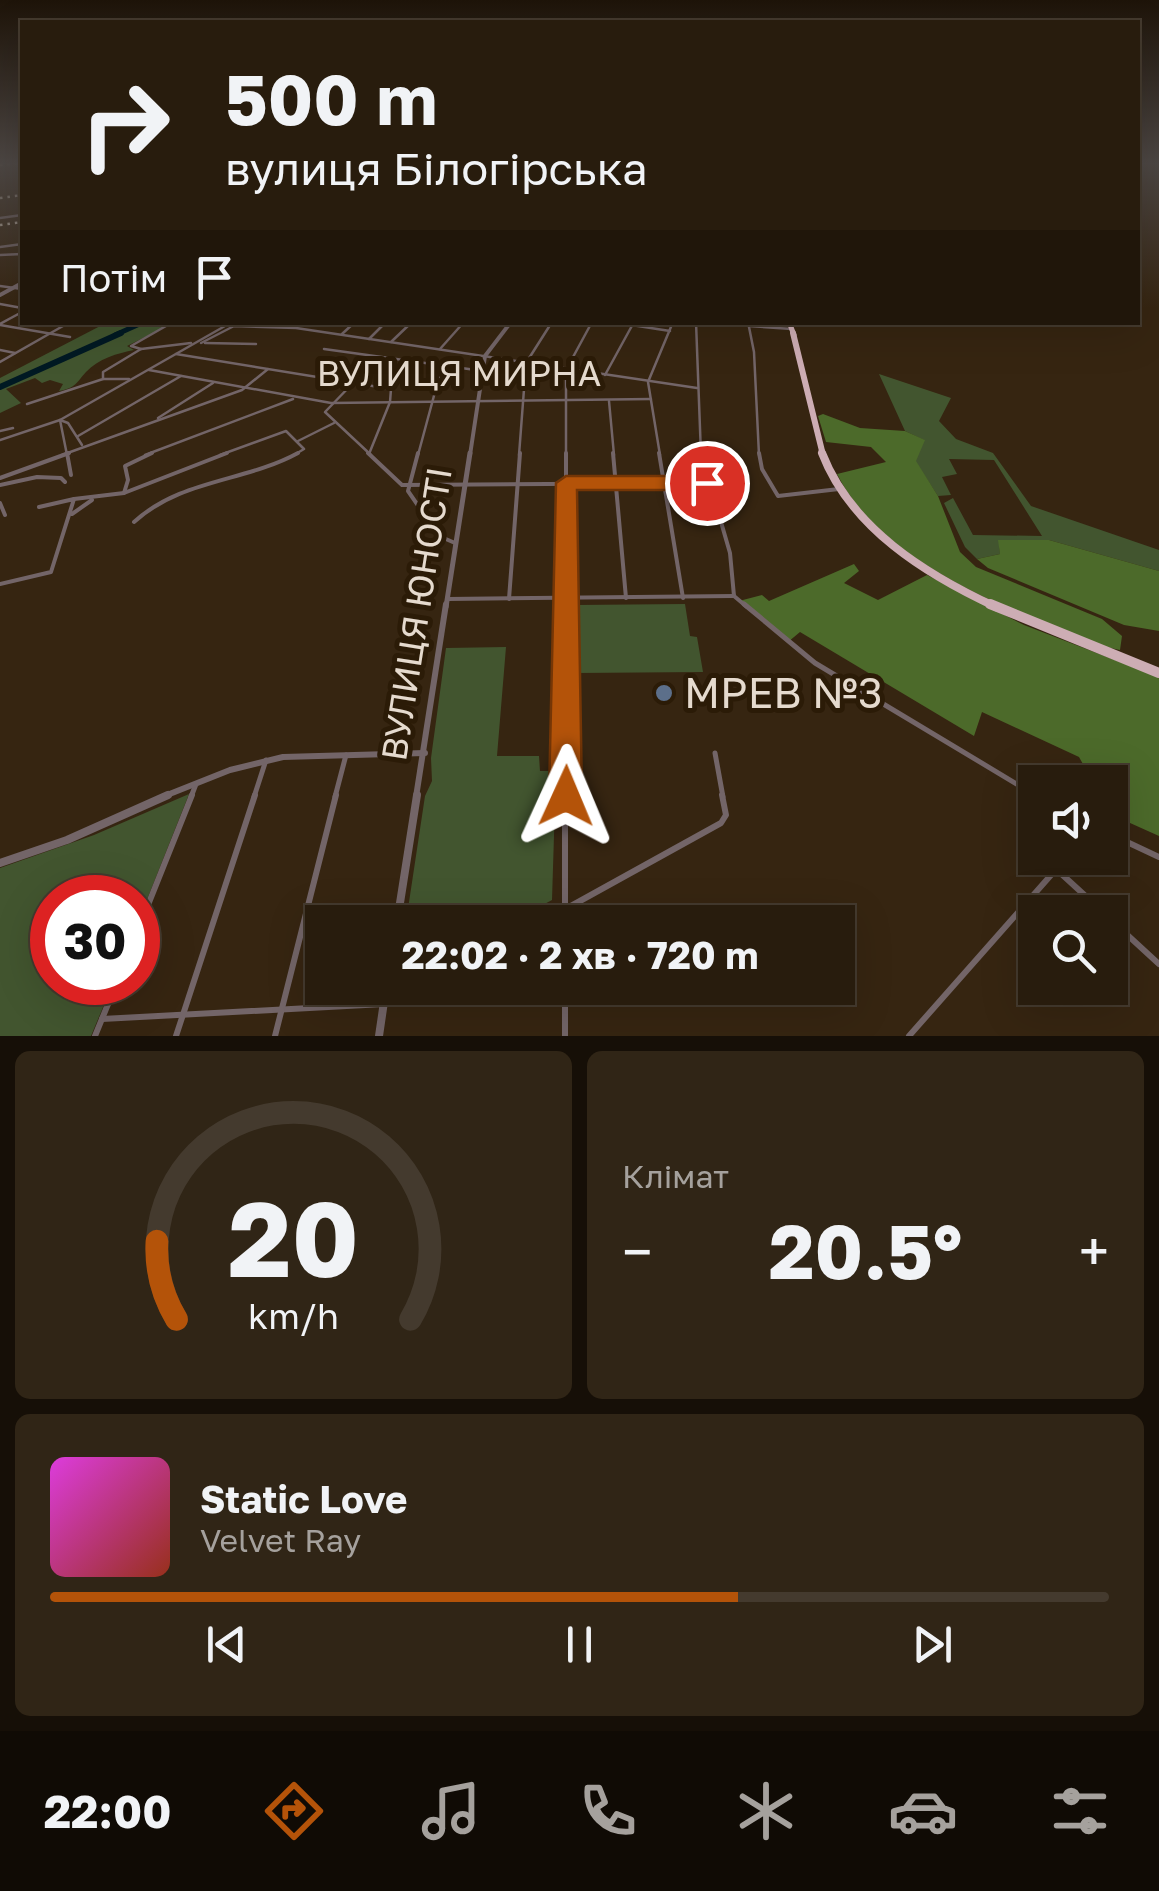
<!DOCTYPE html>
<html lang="uk">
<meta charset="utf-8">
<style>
body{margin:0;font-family:"Golos Text",sans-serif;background:#302516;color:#f1f3f6;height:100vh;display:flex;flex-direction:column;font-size:38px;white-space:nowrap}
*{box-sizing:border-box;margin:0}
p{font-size:32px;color:#a5a19d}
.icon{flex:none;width:55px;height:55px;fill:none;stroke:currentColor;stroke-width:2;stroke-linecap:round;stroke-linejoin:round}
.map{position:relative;height:1036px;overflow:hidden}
.details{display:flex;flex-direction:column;gap:15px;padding:15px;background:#160f07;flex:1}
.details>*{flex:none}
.banner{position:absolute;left:20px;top:20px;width:1120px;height:305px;border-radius:0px;box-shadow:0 10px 40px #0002,0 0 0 2px #443a2e;background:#281c0d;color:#f1f3f6;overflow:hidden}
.tools{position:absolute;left:1018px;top:765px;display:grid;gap:20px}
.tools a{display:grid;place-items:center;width:110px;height:110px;border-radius:0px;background:#281c0d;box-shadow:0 10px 40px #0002,0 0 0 2px #443a2e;font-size:50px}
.speed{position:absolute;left:30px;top:875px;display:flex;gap:20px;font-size:50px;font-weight:700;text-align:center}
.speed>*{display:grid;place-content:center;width:130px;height:130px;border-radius:50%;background:#281c0d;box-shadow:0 10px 40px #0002,0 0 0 2px #443a2e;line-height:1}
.speed .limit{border:15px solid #d22;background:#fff;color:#111}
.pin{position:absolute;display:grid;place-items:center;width:85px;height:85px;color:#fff;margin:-42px;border:5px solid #fff;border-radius:50%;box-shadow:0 2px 10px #0007}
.me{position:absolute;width:110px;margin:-55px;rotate:1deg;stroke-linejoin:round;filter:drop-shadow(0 0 8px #0008)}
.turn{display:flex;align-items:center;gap:35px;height:210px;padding:0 40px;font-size:45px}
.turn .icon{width:130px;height:130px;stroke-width:2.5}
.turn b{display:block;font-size:70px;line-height:85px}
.then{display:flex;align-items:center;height:95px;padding:0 40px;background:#0003;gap:20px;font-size:38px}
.big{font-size:75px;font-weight:700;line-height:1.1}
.details .widget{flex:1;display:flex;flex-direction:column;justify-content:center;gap:15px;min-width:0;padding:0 35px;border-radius:15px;background:#302516}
.details .dial{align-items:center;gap:0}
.dial svg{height:260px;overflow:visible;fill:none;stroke:#443a2e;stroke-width:7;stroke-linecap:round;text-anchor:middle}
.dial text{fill:#f1f3f6;stroke:none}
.song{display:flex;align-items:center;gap:30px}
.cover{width:120px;height:120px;border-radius:15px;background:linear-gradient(135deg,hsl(300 70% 55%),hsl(10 70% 35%))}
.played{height:10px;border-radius:5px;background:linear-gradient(90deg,#b45309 65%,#443a2e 65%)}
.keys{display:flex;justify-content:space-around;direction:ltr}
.heat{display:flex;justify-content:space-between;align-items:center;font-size:55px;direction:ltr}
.details .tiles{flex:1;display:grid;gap:15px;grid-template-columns:1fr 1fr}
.widget:last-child{grid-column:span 2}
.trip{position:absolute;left:305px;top:905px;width:550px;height:100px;border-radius:0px;background:#281c0d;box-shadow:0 10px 40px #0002,0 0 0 2px #443a2e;font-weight:700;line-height:100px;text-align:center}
.menu{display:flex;height:160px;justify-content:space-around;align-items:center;background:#100b05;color:#a5a19d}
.menu .icon{width:70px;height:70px}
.menu .current{color:#b45309}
.menu b{font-size:45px;color:#f1f3f6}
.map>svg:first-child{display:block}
</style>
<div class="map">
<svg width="1159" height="1036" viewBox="0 0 1159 1036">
<rect width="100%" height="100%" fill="#362511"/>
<g fill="#42552f">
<path d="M106,323H173L127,346L134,350C118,353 98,359 86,372C76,383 76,388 59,391L63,384L50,380L42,383L35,378L6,389L21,403L0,413V378Z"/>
<polygon points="879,374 951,398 939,421 956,439 993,453 1031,506 1159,550 1159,571 1049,540 999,540 1000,554 977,559 965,547 944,503 953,498 973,535 1042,536 994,460 949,459 957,474 942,477 951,495 938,496 915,461 924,440 905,431"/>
<polygon points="685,604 690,636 697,637 703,672 576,673 576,605"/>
<polygon points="506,647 497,756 539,756 540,771 556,771 552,900 511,922 406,922 425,796 432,781 431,758 446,648"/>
<polygon points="189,794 138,922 138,898 52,898 52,982 113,983 91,1036 0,1036 0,868 94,835"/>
</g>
<g fill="#4c6a2a">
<path d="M823,414L860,428L905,431L925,440L916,461L938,496L960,552L976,567L1102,619L1122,636L1120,650L1101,646C1012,610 884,566 837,474L886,462L871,447L826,442L818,416Z"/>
<polygon points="998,540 1049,540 1159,571 1159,631 1124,625 988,568 977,559 1000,554"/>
<polygon points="854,564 859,571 844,583 878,600 927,575 1024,625 1159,677 1159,836 1110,814 1110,782 1093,782 1079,757 982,712 974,736 800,632 788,642 739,601 762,595 769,601"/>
</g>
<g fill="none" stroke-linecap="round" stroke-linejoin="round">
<polyline stroke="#001923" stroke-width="5" points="115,335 144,322"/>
<polyline stroke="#001923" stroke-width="6" points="0,387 121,333"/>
<g stroke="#736568" stroke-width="2.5">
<polyline points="0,218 22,215"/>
<polyline points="0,247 22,244"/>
<polyline points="0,255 22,254"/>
<polyline points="0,286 22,289"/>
<polyline points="0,304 22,308"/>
<polyline points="612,322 670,331"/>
<polyline points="696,322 701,455"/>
<polyline points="748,322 754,352 759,455"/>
<polyline points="0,324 22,312"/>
<polyline points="0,325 70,337"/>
<polyline points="749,326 792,329"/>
<polyline points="342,334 355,322"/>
<polyline points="369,339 386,322"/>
<polyline points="391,342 412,322"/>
<polyline points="201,343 234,326 296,328 697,388"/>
<polyline points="205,343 256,344"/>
<polyline points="141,349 191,343"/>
<polyline points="141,349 131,346 173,322"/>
<polyline points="324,349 483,371"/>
<polyline points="440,349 464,322"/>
<polyline points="0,350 15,353"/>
<polyline points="176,354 391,389 390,402 369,454"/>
<polyline points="0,362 70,322"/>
<polyline points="149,370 331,403 651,399"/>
<polyline points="605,375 634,322"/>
<polyline points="103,379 129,379"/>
<polyline points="354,382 325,412 371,455"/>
<polyline points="609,401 614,455"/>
<polyline points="27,404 103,379 103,372 141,349"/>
<polyline points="158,418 213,383"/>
<polyline points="60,420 67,455"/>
<polyline points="60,420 68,423 82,445"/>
<polyline points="0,431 13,428"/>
<polyline points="78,436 181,376"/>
<polyline points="0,440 60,420 232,322"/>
<polyline points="298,441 334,423"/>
<polyline points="62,455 242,390 268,369"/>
<polyline points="145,455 293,399"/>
<polyline points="220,455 286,431 304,449 294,455"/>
<polyline points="418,455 442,366"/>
<polyline points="519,455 526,363 552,322"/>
<polyline points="566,455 566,370 592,322"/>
<polyline points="660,455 648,382 673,322"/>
</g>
<g stroke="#736568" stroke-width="4">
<polyline points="67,453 71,475"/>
<polyline points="368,453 402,485 707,483"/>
<polyline points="418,453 408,491 439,536 455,543"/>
<polyline points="613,453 626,598"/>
<polyline points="659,453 683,598"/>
<polyline points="701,453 730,553 734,596"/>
<polyline points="759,453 762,469 778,496 839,489"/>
<polyline points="0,478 69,453"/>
<polyline points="0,485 37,477 61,478 65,482"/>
<polyline points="124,493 128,480 125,466 152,453"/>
<polyline points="74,499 124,493 227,453"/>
<polyline points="0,503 5,515"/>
<polyline points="72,514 92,500"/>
<path d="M134,522C181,479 245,482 298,453"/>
<polyline points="0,584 51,572 74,499 39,507"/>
<polyline points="734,596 747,607"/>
<polyline points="448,599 734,596"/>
<polyline points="509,599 520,453"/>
<polyline points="566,607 566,453"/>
</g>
<g stroke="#736568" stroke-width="5">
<polyline points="744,604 815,663 1035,795"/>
<polyline points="715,753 723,797"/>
<polyline points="191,797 196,784"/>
<polyline points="254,797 266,760"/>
<polyline points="335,797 346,755"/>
<polyline points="565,797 566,604"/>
</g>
<g stroke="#736568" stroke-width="6">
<polyline points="1110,834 1159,857"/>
<polyline points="1056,869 1103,912"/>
<polyline points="1110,919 1159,964"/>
<polyline points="542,922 721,823 726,815 722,795"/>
<polyline points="565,922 565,795"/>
<polyline points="138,930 192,795"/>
<polyline points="565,988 565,1036"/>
<polyline points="102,1019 384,1004 423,988"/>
<polyline points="95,1036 117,982"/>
<polyline points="176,1036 255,795"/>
<polyline points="275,1036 336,795"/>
<polyline points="909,1036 1066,858"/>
</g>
<g stroke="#736568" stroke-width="4">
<polyline points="0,295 22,283"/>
<polyline points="470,455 485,356 511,322"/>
</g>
<polyline stroke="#736568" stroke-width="5" points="446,607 470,453"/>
<g stroke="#736568" stroke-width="6">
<polyline points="162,797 230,770 283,757 425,753"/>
<polyline points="416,797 446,604"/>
</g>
<g stroke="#736568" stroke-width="8">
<polyline points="0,863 67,840 168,795"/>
<polyline points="397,922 417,795"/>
<polyline points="379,1036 386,988"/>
</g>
<polyline stroke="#cdadb4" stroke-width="5" points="789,322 794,335"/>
<polyline stroke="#cdadb4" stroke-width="6" points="793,333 823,455"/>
<path stroke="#cdadb4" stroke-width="8" d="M822,453C851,528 925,574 996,607"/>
<polyline stroke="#cdadb4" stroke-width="10" points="990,604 1159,673"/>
<g stroke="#c2b6a8" stroke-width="2.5" stroke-dasharray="2.5 5" stroke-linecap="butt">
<polyline points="0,165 22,163"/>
<polyline points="0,198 22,195"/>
<polyline points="0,225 22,222"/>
</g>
</g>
<linearGradient id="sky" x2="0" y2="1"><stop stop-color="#1e1409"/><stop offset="0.53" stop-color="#4c4643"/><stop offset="1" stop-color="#4c4643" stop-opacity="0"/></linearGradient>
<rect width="1159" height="308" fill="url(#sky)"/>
<polygon fill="#b45309" stroke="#753606" stroke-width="2.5" points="566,476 707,476 718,483 707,490 577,490 582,796 577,808 566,812 554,808 549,796 556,483"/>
<circle fill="#5c6f8a" stroke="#2b1b07" stroke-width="4" cx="664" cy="693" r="10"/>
<g text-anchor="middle" stroke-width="10" stroke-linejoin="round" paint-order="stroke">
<g font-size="35" fill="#e5dace" stroke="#2b1b07">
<text x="459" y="386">ВУЛИЦЯ МИРНА</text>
<text transform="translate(417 614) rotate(-81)" y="12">ВУЛИЦЯ ЮНОСТІ</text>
</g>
<g font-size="42" fill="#e5dace" stroke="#2b1b07" text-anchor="start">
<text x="684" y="708">МРЕВ №3</text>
</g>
</g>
</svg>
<div class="tools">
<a><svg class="icon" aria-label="sound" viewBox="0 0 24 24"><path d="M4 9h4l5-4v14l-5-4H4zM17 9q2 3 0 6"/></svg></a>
<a><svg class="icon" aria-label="search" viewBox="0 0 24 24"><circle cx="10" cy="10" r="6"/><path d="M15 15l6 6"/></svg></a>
</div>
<div class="speed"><div class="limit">30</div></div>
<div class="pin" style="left:707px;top:483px;background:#d93025"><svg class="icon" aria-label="arrive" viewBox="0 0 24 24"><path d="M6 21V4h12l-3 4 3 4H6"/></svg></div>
<svg class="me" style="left:566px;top:796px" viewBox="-20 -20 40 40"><path d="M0-17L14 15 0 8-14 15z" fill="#b45309" stroke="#fff" stroke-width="4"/></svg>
<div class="trip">22:02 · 2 хв · 720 m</div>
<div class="banner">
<div class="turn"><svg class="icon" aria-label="right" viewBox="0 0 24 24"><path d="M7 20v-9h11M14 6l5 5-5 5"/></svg><div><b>500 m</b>вулиця Білогірська</div></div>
<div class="then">Потім<svg class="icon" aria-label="arrive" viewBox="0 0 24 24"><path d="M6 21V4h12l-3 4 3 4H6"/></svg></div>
</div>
</div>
<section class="details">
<div class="tiles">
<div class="widget dial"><svg viewBox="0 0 100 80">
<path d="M14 69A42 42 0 1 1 86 69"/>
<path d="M14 69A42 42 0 0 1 8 45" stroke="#b45309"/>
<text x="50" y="56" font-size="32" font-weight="700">20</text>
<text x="50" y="72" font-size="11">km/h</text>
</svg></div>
<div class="widget"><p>Клімат</p>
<div class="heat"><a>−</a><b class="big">20.5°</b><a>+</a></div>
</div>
<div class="widget">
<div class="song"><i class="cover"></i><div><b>Static Love</b><p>Velvet Ray</p></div></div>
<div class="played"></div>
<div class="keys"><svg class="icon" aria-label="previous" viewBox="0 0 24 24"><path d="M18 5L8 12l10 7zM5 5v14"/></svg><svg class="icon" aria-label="pause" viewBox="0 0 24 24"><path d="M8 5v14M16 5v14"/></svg><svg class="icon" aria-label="next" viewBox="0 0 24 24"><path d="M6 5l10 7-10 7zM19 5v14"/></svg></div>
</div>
</div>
</section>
<nav class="menu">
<b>22:00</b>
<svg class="icon current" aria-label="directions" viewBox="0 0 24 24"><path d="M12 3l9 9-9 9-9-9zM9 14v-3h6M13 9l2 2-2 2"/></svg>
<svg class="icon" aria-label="music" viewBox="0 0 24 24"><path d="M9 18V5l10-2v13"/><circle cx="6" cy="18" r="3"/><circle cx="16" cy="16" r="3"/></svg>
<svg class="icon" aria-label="phone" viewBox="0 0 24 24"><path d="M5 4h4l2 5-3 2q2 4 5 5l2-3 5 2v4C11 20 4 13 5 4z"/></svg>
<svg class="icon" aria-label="climate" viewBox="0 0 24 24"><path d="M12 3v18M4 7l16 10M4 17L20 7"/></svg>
<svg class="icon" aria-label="car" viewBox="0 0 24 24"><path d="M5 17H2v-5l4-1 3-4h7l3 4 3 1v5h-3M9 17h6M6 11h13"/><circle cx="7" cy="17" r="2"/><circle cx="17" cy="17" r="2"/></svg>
<svg class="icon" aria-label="filters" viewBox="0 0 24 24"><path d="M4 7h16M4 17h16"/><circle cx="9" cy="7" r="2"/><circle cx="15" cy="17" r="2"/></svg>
</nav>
